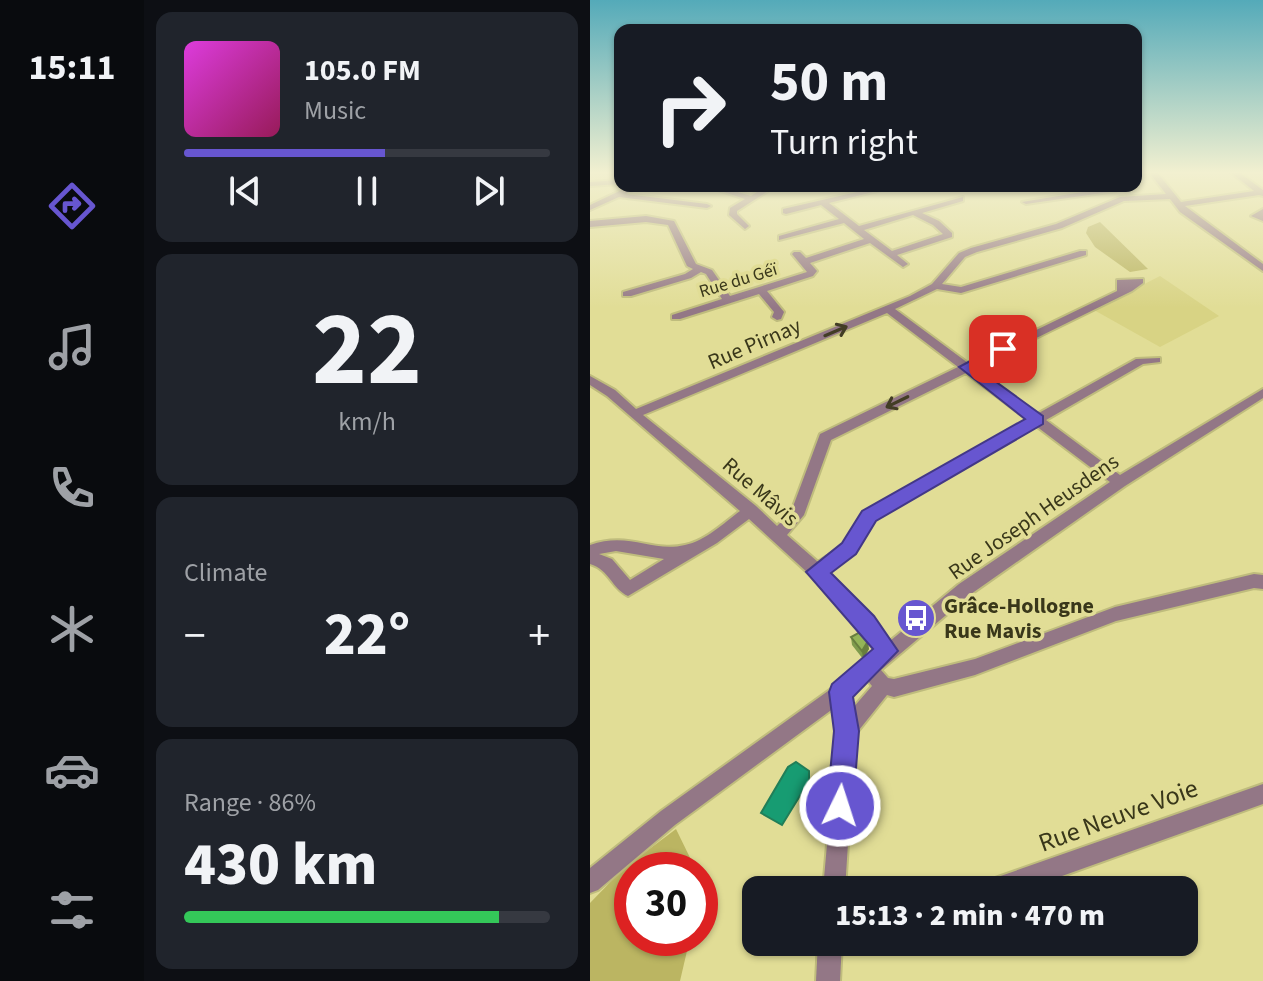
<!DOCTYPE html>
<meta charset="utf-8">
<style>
body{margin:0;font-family:"Source Sans 3",sans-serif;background:#20242c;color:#f1f3f6;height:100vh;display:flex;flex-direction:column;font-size:30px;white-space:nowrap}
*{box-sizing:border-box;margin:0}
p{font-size:26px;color:#9ea1a6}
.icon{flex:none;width:44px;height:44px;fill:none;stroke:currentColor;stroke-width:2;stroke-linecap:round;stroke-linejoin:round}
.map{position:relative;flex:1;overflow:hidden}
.side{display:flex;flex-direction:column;gap:12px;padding:12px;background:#0d0f14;width:446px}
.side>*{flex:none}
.guide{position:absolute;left:24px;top:24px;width:528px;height:168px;border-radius:16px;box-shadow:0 2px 6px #0004;background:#171b24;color:#f1f3f6;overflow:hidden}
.speed{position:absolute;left:24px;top:852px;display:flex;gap:16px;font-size:40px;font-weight:700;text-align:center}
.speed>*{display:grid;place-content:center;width:104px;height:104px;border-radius:50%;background:#171b24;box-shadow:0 2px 6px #0004;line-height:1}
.speed .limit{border:12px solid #d22;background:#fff;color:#111}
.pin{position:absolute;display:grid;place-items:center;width:68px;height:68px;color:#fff;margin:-34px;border-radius:16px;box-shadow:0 4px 12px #0006}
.me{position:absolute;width:88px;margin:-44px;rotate:4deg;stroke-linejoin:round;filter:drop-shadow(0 0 6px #0008)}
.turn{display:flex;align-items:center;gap:28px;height:168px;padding:0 24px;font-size:36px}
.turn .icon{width:104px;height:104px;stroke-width:2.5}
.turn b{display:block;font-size:56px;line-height:68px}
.big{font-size:60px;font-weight:800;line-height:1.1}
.side .widget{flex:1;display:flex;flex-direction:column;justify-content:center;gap:12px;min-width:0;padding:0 28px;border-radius:16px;background:#20242c}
.side .dial{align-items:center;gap:0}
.dial b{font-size:104px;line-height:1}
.song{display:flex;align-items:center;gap:24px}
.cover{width:96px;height:96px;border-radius:12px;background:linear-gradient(135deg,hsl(300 70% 55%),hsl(330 70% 35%))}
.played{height:8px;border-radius:4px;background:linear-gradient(90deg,#6756d0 55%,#363941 55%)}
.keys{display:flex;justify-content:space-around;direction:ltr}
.heat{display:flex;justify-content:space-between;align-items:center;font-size:44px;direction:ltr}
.charge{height:12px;border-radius:6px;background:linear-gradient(90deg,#34c759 86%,#363941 0)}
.trip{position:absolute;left:152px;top:876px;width:456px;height:80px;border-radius:16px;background:#171b24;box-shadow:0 2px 6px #0004;font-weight:800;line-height:80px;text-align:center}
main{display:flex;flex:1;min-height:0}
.menu{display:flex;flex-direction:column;width:144px;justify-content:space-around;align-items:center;background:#090b0e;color:#9ea1a6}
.menu .icon{width:56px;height:56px}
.menu .active{color:#6756d0}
.menu b{font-size:36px;color:#f1f3f6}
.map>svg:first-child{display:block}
</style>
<main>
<nav class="menu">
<b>15:11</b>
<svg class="icon active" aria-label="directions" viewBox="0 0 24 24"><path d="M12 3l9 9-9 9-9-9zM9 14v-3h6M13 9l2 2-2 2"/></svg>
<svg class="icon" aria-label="music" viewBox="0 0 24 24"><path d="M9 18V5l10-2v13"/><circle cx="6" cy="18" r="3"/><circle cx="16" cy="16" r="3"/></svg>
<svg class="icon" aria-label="phone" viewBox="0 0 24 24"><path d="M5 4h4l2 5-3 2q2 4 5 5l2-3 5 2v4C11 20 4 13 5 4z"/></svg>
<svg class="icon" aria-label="climate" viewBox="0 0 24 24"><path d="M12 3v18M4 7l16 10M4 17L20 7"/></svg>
<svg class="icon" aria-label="car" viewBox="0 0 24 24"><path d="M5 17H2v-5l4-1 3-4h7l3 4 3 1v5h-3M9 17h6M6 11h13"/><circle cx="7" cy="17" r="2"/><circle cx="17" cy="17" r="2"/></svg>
<svg class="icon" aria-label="filters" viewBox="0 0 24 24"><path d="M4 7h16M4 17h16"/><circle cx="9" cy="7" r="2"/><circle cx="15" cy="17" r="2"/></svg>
</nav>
<section class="side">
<div class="widget">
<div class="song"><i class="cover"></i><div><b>105.0 FM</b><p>Music</p></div></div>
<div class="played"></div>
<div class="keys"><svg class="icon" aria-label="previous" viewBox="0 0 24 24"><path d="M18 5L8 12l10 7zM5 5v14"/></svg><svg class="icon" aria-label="pause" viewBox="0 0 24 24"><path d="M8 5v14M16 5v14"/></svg><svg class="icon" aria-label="next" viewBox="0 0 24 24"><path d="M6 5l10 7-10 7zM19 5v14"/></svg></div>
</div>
<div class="widget dial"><b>22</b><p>km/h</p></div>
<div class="widget"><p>Climate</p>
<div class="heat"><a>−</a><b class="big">22°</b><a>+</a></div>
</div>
<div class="widget"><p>Range · 86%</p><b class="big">430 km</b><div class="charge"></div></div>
</section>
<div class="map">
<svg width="673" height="981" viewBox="0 0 673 981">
<rect width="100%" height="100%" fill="#e1dd96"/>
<polygon fill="#d8d384" points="570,276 629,316 570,347 504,310"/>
<g fill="#bbb562">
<polygon points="510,222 558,269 540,272 505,247 496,233 498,227"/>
<polygon points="86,829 106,870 42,870 42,938 100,938 90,981 0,981 0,903 34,868"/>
</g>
<polygon fill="#179c72" stroke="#217e58" stroke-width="2" points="206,762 219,771 219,781 192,825 171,813 198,767"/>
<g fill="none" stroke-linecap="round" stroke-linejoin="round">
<g stroke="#bfbc7d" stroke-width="4">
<g id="minor">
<path d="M558,171H566L591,202L664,191L639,171H647L673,190V196L669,195L595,206L673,264V271L590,212L580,199L534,201L472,228L387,252L375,257L352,284L371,287L490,251H496V255L371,293L347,289L305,309L378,363L527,291V280L553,279V283L542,291L385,368L447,414L546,359L570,358V362L553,364L456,420L530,475L673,389V398L535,486L381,594L291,670L298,678L304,679L385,659L525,607L664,574L673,575V589L664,588L526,621L385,675L304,697L297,695L265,735L255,890H233L247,731L244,708L85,825L8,890L0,893V868L71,811L245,686L287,651L230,584L159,519L127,543L38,596C21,588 20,570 0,564V545C39,531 62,553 95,545C115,541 134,523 150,511L17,396L0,385V376L25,390L46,409L320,296L342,284L369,253L381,248L466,224L530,197L576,194ZM297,313L368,367L230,434L201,512L187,526L166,506L53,415ZM376,373L438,420L274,512L254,545L228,562L197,535L214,515L241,440ZM446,426L520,482L369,584L300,641L273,609L238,572L264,553L284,520ZM26,551L74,559L40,580L22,559L9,554ZM278,681L282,686L262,709L261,695Z"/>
<polygon points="30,180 30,184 0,186 0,182"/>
<polygon points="40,186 50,186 36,194 117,204 121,206 117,208 29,197 0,210 0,205"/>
<polygon points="116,186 128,186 161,196 176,186 186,186 147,211 147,214 159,226 155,229 139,215 140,208 155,199"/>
<path d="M293,186H307L239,203L269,226L373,197V201L332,213L349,221L362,233V237L307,255L318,264L313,267L280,243L220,263L227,271L223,276L177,291L194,312L191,319L187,320L182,317L184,312L169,294L90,319H82V315L132,299L116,274L111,272L101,278L41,296H33V292L95,274L103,269L97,266L78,225L56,222L0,227V221L56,216L84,221L106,264L122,270L140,296L217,272L202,254L204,252H210L216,258L274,239L254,223L189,240V236L249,219L231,205L196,214L193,213V209ZM323,215L343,225L353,234L302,251L274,230Z"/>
<polygon points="523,187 526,187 526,191 436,204 432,202"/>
<polygon points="673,209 673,221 661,216"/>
<polygon points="673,784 673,804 433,890 391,890 394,882 402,879"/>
<polygon points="228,942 252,942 250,981 226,981"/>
</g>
</g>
<use href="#minor" fill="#937786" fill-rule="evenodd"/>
</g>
<polygon fill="#7f9b4c" points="261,637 279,649 273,659 262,645"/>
<polygon fill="#687e3e" points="278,641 279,649 273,659 272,651"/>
<polygon fill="#94b458" stroke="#687e3e" stroke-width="2" points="272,631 278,641 272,651 261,637"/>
<defs><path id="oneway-shaft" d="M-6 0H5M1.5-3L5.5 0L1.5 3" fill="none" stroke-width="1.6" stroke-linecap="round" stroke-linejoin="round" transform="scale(2)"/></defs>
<g stroke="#423d25">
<use href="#oneway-shaft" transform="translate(246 331) rotate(-23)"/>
<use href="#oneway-shaft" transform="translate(307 402) rotate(154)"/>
</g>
<linearGradient id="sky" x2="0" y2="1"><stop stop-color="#54aab9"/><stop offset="0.56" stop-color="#f2f0d0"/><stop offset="1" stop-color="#f2f0d0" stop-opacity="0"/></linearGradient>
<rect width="673" height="308" fill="url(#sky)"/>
<polygon fill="#6756d0" stroke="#433887" stroke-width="2" points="408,346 421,349 387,368 453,416 453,424 286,521 266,554 241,573 284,616 308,651 263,697 269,731 263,806 259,816 250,819 240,816 237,806 244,731 239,692 242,684 283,649 216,572 252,543 272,511 435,419 369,367"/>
<defs>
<g id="bus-disc" transform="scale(2)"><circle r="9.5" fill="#6756d0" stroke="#e1dd96"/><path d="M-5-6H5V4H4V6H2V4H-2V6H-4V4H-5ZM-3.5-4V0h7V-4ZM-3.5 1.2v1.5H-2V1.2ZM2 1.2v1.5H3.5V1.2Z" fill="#fff"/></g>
</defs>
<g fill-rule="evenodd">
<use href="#bus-disc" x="326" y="618"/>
</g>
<g text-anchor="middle" stroke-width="7" stroke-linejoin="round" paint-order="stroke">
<g font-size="18" fill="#39371a" stroke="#e1dd96">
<text transform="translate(148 280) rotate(-17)" y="6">Rue du Géï</text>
</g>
<g font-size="22" fill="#39371a" stroke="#e1dd96">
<text transform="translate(164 343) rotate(-23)" y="8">Rue Pirnay</text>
<text transform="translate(171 491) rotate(41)" y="8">Rue Mâvis</text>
<text transform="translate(443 516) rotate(-35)" y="8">Rue Joseph Heusdens</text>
</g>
<g font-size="22" font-weight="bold" fill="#39371a" stroke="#e1dd96" text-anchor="start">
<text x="354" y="613">Grâce-Hollogne<tspan x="354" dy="25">Rue Mavis</tspan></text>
</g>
<g font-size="26" fill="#39371a" stroke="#e1dd96">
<text transform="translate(528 815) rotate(-20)" y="9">Rue Neuve Voie</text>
</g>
</g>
</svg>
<div class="speed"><div class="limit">30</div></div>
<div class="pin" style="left:413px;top:349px;background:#d93025"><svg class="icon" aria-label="arrive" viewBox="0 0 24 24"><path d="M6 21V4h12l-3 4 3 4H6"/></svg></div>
<svg class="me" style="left:250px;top:806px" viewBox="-20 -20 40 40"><circle r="17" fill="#6756d0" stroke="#fff" stroke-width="3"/><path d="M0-11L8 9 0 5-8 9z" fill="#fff"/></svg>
<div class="trip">15:13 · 2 min · 470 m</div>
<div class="guide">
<div class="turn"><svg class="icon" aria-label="right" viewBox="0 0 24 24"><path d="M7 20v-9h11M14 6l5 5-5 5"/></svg><div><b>50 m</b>Turn right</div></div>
</div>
</div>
</main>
